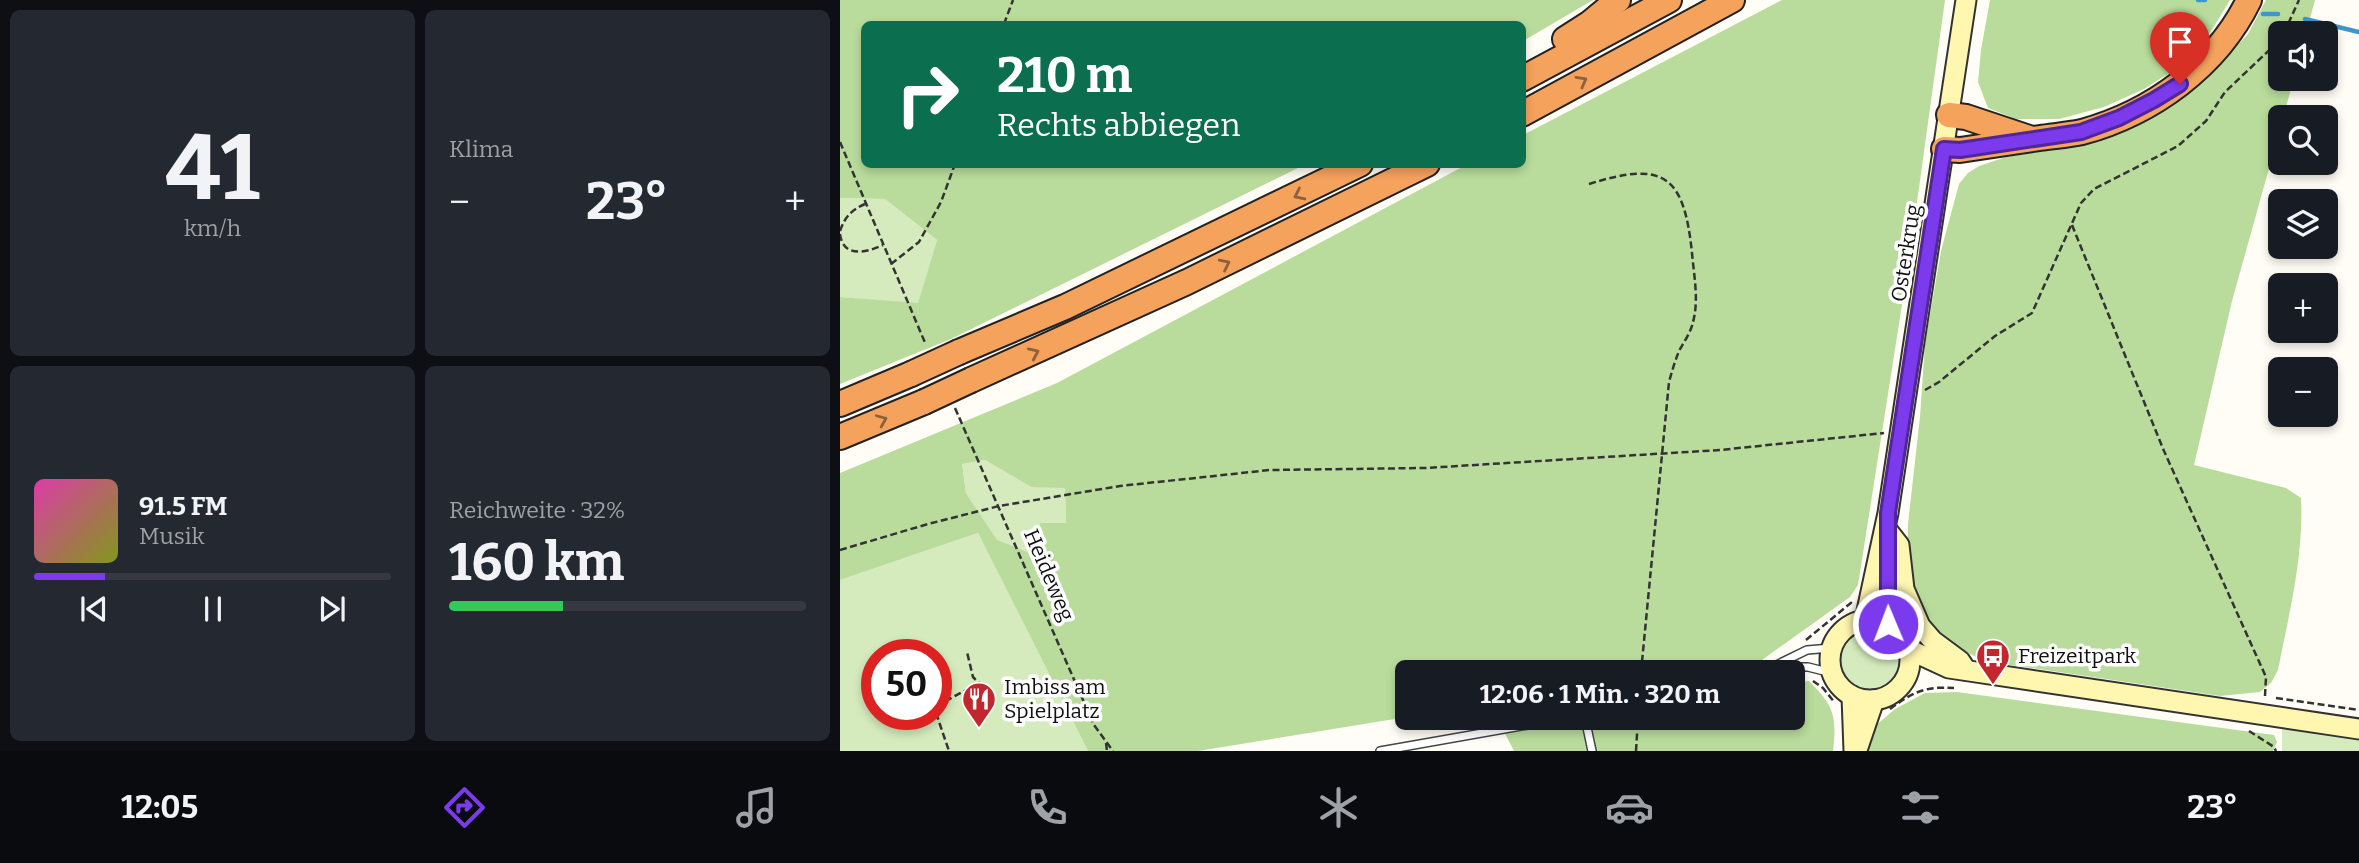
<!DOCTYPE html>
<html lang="de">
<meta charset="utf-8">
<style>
body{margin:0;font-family:Bitter,serif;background:#242831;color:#f1f3f6;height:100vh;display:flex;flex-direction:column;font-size:26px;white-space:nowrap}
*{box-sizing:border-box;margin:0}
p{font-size:23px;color:#9ea1a6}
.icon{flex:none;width:38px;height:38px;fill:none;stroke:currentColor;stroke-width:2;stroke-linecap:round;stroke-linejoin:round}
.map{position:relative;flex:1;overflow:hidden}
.drawer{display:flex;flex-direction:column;gap:10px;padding:10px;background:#0d0f14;width:840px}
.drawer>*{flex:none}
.banner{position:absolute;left:21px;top:21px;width:665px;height:147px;border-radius:10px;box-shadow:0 4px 10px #0003;background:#0b6e4f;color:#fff;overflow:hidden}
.fabs{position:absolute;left:1428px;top:21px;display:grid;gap:14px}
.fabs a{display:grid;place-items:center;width:70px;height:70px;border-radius:10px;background:#171b24;box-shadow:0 4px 10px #0003;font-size:35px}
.speed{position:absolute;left:21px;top:639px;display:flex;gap:14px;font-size:35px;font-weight:700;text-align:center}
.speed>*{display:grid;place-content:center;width:91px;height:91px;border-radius:50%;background:#171b24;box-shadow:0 4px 10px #0003;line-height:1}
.speed .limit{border:10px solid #d22;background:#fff;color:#111}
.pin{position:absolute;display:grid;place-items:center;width:60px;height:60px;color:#fff;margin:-72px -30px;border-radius:50% 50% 50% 0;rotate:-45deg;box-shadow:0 0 7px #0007}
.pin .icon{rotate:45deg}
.me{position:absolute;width:77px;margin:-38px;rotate:359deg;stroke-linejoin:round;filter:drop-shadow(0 0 5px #0008)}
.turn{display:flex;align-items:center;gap:24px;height:147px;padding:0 21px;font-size:32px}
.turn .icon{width:91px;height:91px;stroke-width:2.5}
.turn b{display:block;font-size:49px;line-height:60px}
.big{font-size:52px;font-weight:700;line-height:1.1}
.drawer .tile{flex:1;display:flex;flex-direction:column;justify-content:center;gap:10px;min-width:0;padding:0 24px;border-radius:10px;background:#242831}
.drawer .dial{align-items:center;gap:0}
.dial b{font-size:91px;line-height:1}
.song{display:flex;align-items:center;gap:21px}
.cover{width:84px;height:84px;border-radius:10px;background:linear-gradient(135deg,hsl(320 70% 55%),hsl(70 70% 35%))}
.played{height:7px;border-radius:4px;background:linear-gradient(90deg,#7c3aed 20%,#363941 20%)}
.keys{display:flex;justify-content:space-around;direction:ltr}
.heat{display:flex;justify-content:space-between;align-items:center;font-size:38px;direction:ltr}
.charge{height:10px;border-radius:5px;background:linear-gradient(90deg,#34c759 32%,#363941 0)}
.drawer .tiles{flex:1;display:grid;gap:10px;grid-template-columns:repeat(2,1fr)}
.trip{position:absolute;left:555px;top:660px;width:410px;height:70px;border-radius:10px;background:#171b24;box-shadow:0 4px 10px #0003;font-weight:700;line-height:70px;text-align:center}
.tab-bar{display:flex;height:112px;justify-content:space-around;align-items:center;background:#090b0e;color:#9ea1a6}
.tab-bar .icon{width:49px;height:49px}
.tab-bar .current{color:#7c3aed}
.tab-bar b{font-size:32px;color:#f1f3f6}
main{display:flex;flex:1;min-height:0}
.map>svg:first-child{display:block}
</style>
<main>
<section class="drawer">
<div class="tiles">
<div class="tile dial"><b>41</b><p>km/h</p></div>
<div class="tile"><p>Klima</p>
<div class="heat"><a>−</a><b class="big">23°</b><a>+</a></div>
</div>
<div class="tile">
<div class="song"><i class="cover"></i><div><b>91.5 FM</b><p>Musik</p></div></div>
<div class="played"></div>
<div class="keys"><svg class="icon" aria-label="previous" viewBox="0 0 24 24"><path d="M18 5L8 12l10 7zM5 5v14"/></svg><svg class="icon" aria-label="pause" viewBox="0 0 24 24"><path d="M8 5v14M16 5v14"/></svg><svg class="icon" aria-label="next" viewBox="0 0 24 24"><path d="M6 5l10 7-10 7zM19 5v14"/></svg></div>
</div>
<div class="tile"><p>Reichweite · 32%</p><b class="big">160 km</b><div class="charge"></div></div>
</div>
</section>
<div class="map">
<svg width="1519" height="751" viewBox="0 0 1519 751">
<rect width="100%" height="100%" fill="#fffdf5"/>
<g fill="#d5ebbd" fill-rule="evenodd">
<polygon points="0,198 45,199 97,240 78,304 0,297"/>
<polygon points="145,460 191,487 225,487 226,524 200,557 157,541 126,493 122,464"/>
<path d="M138,533L248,751H0V580ZM37,654H96V714H37Z"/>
<polygon points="1055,579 1098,652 1077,644 1055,611"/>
<circle cx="1031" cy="660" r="32"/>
<polygon points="1442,724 1519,733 1519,751 1442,751"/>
</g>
<g fill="#b9dc9c" fill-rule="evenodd">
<polygon points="0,0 753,0 683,41 682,24 24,24 24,164 464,165 111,339 0,384 0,297 78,303 97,240 45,199 0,198"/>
<path d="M942,0H1105L1069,260L1018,585L1010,597L922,660L925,672H567V717L358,751H248L138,533L0,580V473L217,383L626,165L682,164L683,135ZM145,460L191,487L225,488L226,523H200V557L157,540L126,493L122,464Z"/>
<polygon points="1150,0 1390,0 1373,28 1347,62 1304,89 1264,107 1219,119 1176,119 1148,108 1138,82 1141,50"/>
<path d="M1426,0H1475L1466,33H1440V79H1454L1443,117H1440V129L1392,301L1354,465L1446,488L1461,498C1464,556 1449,614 1438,670L1431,683L1420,692L1380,696L1144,661L1115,646L1097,631L1083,614L1074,591L1067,564L1068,524L1080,417L1085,344L1101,251L1119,184L1128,173L1139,166L1166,157L1230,147L1286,131L1329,106L1365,79L1408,34Z"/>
<path d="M969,681C994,706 997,716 993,751H674L657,718H952V683Z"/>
<polygon points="1117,692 1434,735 1437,742 1433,751 1027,751 1034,727 1055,709 1085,693"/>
</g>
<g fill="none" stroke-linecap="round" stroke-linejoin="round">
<g stroke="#3f96cf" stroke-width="4.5">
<polyline points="1358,0 1365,0"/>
<polyline points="1423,14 1438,14"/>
<polyline points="1465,19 1519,32"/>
</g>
<g stroke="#444" stroke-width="10">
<g id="lane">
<polyline points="939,667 968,667 992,673"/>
<polyline points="922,672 967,650 991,648"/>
<polyline points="745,718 752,751"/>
<polyline points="540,751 727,718"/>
</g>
</g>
<g stroke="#333" stroke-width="23">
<g id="secondary">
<polyline points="1048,531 1059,545 1064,589 1080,626 1093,641 1120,661 1126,670"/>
<polyline points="1048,555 1048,624"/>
<circle cx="1030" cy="660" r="40"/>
<polyline points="1025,620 1048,513 1126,0"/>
<polyline points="1070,650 1109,668 1519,729"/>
<polyline points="1012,696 1014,751"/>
<polyline points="1018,747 1034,700"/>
</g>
</g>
<g stroke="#222" stroke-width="28">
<g id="highway">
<polyline points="725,39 750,23 778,0"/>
<polyline points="682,79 829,0"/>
<polyline points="682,114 892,0"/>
<polyline points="1109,115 1126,117 1189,138"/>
<path d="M1104,149L1120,150C1147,146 1173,142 1200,138C1213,136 1228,135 1242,132C1312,113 1377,66 1409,0"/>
<polyline points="119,352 225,307 520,164"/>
<polyline points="131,380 347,282 587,164"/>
<polyline points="0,404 71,374"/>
<polyline points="0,437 84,402"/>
</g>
</g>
<g stroke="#333" stroke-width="2.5" stroke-dasharray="7 3.5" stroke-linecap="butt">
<polyline points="164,24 173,0"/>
<polyline points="1444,33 1459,0"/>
<polyline points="0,142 86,345"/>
<path d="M749,184C825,160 844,176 852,253C854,276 859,300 853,322C851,332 844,342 839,351C835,361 832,371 829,382L801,672"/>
<polyline points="1232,225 1324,451 1426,677 1425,696"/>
<path d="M0,231C5,217 11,210 25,204"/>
<path d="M0,234C3,258 26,253 43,245"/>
<polyline points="51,264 79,242 101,202 115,164"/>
<polyline points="1085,390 1099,382 1155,336 1192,313 1241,203 1254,189 1338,146 1366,121 1385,92 1440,40"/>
<polyline points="115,408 254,725 273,751"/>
<polyline points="0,550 88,524 159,506 280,486 430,470 585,468 880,450 1044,433"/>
<polyline points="966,640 1012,602"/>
<polyline points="973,681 983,688 995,703"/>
<polyline points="1436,698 1519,710"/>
<polyline points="96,706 130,688 139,692 141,685 133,677 127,652"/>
<path d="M1050,709C1073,692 1085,686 1114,688"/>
<polyline points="96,713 109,751"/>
<polyline points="1409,731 1434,747 1436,751"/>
<polyline points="266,743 267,751"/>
<polyline points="796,751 798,718"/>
</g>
<use href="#lane" stroke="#fff" stroke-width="7"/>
<use href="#secondary" stroke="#fff6b0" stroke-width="19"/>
<use href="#highway" stroke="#f5a25d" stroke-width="24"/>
<g stroke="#222" stroke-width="28" stroke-linecap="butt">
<g id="highway-bridge">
<polyline points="71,374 119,352"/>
<polyline points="84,402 131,380"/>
</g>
</g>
<use href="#highway-bridge" stroke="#f5a25d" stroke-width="24"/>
</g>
<defs><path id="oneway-chevron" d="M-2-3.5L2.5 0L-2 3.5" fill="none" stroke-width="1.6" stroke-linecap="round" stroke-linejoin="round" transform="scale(1.75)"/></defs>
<g stroke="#8e613b">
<use href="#oneway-chevron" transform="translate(742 81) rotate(-29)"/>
<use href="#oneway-chevron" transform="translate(459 195) rotate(154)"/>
<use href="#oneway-chevron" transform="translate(385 264) rotate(-26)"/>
<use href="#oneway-chevron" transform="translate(194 353) rotate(-24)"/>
<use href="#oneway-chevron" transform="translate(42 420) rotate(-23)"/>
</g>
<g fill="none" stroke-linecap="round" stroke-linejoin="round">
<g stroke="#51269a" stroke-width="18">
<polyline id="route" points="1048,624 1048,513 1104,149 1120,150 1241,132 1279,118 1314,100 1340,84"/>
</g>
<use href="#route" stroke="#7c3aed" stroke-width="12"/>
</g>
<defs>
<g id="bus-pin" transform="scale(1.75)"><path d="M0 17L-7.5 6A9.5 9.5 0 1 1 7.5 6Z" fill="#c4262e" stroke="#fff"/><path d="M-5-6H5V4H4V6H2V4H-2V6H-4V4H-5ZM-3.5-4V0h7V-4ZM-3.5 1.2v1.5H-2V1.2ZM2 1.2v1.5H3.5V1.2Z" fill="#fff"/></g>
<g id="restaurant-pin" transform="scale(1.75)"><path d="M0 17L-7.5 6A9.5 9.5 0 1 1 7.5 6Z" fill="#c4262e" stroke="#fff"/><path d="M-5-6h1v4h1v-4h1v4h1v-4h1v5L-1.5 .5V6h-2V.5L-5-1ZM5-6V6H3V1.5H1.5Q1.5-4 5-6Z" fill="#fff"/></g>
</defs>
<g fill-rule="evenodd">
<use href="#bus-pin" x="1153" y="656"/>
<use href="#restaurant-pin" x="139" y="699"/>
</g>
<g text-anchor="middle" stroke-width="7" stroke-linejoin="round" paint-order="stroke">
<g font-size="21" fill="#111" stroke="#fff">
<text transform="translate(1066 253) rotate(-81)" y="7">Osterkrug</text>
<text transform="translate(209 575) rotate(67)" y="7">Heideweg</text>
</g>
<g font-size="21" fill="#111" stroke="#fff" text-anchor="start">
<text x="1178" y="663">Freizeitpark</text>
<text x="164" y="694">Imbiss am<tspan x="164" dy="24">Spielplatz</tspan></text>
</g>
</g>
</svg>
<div class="fabs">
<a><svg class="icon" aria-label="sound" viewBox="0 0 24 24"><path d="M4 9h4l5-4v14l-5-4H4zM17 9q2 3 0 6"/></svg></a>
<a><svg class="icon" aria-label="search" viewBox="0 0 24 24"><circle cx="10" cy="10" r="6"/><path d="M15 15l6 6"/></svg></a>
<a><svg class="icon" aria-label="layers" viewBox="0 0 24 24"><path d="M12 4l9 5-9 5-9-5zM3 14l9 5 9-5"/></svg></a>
<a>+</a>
<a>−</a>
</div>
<div class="speed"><div class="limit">50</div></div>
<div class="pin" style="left:1340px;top:84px;background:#d93025"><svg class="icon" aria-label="arrive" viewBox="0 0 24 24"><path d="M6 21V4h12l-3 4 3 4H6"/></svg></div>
<svg class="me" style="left:1048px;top:624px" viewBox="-20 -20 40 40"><circle r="17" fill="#7c3aed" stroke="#fff" stroke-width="3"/><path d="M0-11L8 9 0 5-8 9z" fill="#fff"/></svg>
<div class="trip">12:06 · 1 Min. · 320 m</div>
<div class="banner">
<div class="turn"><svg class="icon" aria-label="right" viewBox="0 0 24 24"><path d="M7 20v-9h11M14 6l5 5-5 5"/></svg><div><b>210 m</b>Rechts abbiegen</div></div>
</div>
</div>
</main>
<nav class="tab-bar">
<b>12:05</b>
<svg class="icon current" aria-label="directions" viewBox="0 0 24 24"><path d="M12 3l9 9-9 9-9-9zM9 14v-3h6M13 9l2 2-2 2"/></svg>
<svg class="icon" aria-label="music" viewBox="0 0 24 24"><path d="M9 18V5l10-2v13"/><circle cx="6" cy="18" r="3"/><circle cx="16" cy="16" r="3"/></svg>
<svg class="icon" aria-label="phone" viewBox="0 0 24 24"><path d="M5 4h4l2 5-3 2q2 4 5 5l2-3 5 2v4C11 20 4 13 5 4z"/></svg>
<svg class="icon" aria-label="climate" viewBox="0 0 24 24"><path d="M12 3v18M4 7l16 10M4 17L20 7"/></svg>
<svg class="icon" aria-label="car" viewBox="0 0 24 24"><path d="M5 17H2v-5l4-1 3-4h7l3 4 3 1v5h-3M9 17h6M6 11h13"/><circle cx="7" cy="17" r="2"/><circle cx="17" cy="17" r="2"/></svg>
<svg class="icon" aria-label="filters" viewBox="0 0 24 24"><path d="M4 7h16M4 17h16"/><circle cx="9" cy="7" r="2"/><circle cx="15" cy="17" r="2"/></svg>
<b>23°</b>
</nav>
